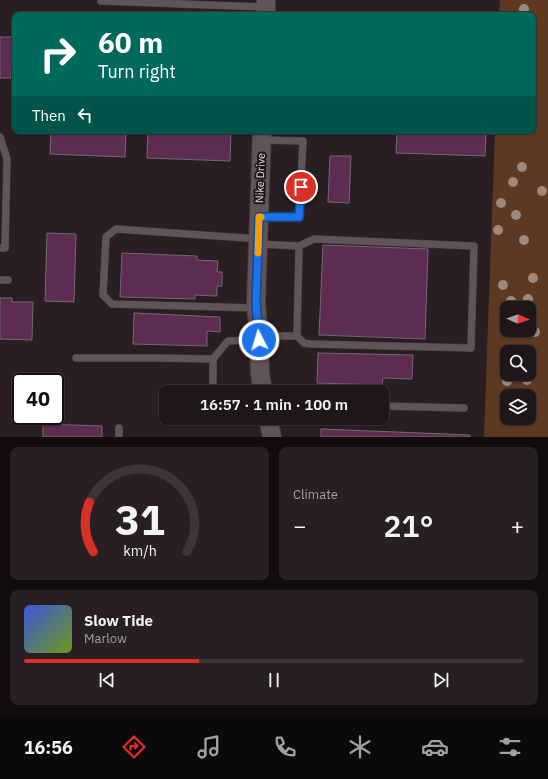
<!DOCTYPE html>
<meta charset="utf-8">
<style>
body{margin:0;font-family:"IBM Plex Sans",sans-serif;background:#271f22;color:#f1f3f6;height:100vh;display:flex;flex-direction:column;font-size:15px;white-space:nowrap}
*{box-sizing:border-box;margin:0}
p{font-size:13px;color:#a19fa2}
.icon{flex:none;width:22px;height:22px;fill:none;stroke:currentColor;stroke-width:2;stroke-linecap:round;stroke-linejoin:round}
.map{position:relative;height:437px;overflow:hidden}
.details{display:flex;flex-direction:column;gap:10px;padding:10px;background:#110c0e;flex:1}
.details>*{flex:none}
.banner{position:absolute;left:12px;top:12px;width:524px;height:122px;border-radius:8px;box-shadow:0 1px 3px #0004,0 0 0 1px #3c3538;background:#00695c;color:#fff;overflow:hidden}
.needle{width:26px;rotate:92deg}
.tools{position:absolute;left:500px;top:301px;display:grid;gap:8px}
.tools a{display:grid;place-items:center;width:36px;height:36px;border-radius:8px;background:#1f1619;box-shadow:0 1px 3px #0004,0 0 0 1px #3c3538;font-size:20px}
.speed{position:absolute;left:12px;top:373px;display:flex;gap:8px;font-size:20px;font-weight:700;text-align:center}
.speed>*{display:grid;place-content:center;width:52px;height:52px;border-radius:50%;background:#1f1619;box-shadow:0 1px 3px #0004,0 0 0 1px #3c3538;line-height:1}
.speed .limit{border:2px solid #111;border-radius:6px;background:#fff;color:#111}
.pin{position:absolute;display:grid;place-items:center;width:34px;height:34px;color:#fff;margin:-17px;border:2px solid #fff;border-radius:50%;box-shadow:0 1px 4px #0007}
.me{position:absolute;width:44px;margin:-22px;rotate:355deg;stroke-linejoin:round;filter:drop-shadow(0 0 3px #0008)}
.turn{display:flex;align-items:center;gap:14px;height:84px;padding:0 20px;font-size:18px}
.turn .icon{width:52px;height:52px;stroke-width:2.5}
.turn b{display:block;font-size:28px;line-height:34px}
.then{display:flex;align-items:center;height:38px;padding:0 20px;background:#0003;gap:8px;font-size:15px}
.big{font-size:30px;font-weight:600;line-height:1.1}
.details .tile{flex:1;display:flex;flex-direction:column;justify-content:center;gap:6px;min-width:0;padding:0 14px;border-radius:8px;background:#271f22}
.details .dial{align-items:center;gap:0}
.dial svg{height:104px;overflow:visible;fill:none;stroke:#3c3538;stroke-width:7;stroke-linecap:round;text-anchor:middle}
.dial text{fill:#f1f3f6;stroke:none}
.song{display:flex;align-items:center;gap:12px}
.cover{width:48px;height:48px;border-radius:6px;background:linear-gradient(135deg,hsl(230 70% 55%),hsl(80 70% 35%))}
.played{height:4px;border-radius:2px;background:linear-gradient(90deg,#d93025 35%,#3c3538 35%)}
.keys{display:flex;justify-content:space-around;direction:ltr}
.heat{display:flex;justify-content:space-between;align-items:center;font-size:22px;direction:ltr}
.details .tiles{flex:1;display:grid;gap:10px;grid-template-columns:1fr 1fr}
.tile:last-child{grid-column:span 2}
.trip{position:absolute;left:159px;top:385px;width:230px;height:40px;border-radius:8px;background:#1f1619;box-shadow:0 1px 3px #0004,0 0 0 1px #3c3538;font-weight:600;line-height:40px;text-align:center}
.tabs{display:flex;height:64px;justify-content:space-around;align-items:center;background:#0c090a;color:#a19fa2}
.tabs .icon{width:28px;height:28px}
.tabs .current{color:#d93025}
.tabs b{font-size:18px;color:#f1f3f6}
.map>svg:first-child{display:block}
</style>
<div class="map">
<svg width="548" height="437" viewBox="0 0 548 437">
<rect width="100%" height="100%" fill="#291e21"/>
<path fill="#5c3920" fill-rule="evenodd" d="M500,0H548V437H484L495,131H533V15H499ZM507,308H529V330H507ZM507,352H529V374H507ZM507,396H529V418H507Z"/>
<g fill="#5c2c51" stroke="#736970">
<polygon points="0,37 12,37 11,78 0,78"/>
<polygon points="51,131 126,131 125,157 50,154"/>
<polygon points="148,131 231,131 230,161 147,158"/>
<polygon points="397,131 486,132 485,156 396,153"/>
<polygon points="330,156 351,156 349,203 328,202"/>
<polygon points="47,233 76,234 74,302 45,301"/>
<polygon points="323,245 428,249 425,339 319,335"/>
<polygon points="122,253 197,256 197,260 218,261 217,272 222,272 222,286 217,286 217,296 195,295 195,299 120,297"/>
<polygon points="0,298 12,298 12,302 33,302 32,340 0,339"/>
<polygon points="134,313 220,317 220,332 207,331 207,346 133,344"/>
<polygon points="318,353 413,355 412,379 383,378 382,385 317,383"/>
<polygon points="43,424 102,426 102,437 43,437"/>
<polygon points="321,429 470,435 470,437 321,437"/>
</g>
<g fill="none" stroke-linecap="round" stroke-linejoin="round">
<g stroke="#443b3d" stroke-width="8">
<g id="service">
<polyline points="101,0 101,1 265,7"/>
<polyline points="0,137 7,159 5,248 0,248"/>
<polyline points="259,217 299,217 303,141 262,140"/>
<polyline points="0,280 8,280"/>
<polyline points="256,308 112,304 103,295 106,237 116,229 258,239"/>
<polyline points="297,336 304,343 311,344 471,348 474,246 314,239 299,246"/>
<polyline points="76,358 157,358 213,359"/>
<polyline points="213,385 213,359 228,341 259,340 273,336 297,336 299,246 258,244"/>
<polyline points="382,406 464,408"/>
<polyline points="119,437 119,428"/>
</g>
</g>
<g stroke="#443b3d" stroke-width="20">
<g id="tertiary">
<polyline points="266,15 266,0"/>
<polyline points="262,131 256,302 259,340 260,373 263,392"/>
<polyline points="268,418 272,437"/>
</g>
</g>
<use href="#service" stroke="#615456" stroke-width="7"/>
<use href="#tertiary" stroke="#615456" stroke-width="18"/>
</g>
<g fill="#9e877d">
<circle cx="524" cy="9" r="5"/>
<circle cx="522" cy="167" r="5"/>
<circle cx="513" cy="182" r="5"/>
<circle cx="542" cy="191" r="5"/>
<circle cx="501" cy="203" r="5"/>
<circle cx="516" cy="215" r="5"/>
<circle cx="498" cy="230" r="5"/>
<circle cx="524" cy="240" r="5"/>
<circle cx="533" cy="278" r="5"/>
<circle cx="503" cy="285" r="5"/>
<circle cx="528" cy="299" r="5"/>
<circle cx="511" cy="301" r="5"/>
<circle cx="535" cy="332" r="5"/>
<circle cx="527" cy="380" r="5"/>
<circle cx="507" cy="381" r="5"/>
</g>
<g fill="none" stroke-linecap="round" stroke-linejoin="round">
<g stroke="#114b97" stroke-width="10">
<polyline id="route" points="259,340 256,302 259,217 299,217 301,187"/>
</g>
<use href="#route" stroke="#1a73e8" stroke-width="7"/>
<polyline stroke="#f59e0b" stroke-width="7" points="258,253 259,217 261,217"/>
</g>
<g text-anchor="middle" stroke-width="4" stroke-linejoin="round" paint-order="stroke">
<g font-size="11" fill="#e5ddde" stroke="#1f1517">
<text transform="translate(260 178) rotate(-88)" y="4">Nike Drive</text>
</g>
</g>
</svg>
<div class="tools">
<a><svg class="needle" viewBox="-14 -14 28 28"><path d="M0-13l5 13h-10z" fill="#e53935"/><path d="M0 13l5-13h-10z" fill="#a19fa2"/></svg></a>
<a><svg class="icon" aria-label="search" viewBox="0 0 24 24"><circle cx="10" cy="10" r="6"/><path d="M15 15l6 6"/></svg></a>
<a><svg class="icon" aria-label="layers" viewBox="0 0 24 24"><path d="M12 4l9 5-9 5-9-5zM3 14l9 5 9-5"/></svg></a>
</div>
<div class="speed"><div class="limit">40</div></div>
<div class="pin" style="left:301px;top:187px;background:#d93025"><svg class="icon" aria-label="arrive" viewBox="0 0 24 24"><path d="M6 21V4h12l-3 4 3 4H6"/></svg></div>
<svg class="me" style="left:259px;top:340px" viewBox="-20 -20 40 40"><circle r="17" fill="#1a73e8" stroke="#fff" stroke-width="3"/><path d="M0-11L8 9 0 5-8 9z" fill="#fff"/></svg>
<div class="trip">16:57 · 1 min · 100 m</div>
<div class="banner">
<div class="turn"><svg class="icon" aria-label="right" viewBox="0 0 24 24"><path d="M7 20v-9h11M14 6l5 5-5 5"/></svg><div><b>60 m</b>Turn right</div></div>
<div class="then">Then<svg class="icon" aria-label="left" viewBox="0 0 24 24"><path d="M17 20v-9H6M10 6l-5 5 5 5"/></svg></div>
</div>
</div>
<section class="details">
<div class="tiles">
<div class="tile dial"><svg viewBox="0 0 100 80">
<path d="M14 69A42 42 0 1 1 86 69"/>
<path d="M14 69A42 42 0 0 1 11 31" stroke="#d93025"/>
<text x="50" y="56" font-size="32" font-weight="700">31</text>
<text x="50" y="72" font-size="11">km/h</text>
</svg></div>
<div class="tile"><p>Climate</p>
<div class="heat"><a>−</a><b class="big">21°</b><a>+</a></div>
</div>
<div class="tile">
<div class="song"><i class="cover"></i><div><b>Slow Tide</b><p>Marlow</p></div></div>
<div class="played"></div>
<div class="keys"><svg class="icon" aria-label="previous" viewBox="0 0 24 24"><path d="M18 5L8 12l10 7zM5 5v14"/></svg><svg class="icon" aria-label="pause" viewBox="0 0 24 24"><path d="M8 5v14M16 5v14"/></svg><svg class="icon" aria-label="next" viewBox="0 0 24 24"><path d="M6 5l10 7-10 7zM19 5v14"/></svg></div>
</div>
</div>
</section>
<nav class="tabs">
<b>16:56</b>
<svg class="icon current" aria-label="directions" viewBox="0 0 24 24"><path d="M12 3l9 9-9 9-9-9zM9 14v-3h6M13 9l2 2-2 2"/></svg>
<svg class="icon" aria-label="music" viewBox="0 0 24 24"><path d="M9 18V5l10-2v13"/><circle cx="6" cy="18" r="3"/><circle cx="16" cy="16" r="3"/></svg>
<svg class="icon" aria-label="phone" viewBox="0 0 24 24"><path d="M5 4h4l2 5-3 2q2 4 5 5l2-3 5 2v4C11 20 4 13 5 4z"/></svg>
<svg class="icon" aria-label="climate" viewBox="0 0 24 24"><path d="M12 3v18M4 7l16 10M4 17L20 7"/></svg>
<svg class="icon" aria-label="car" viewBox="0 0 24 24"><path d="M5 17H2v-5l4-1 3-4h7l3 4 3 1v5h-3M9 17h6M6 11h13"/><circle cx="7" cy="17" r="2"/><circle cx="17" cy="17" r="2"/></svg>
<svg class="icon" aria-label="filters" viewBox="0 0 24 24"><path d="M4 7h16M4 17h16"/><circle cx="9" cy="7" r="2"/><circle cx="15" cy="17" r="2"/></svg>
</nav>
